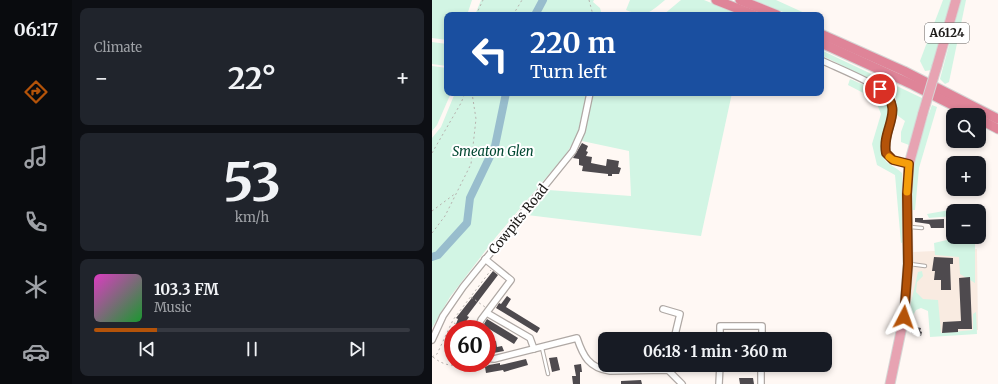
<!DOCTYPE html>
<meta charset="utf-8">
<style>
body{margin:0;font-family:Merriweather,serif;background:#20242c;color:#f1f3f6;height:100vh;display:flex;flex-direction:column;font-size:15px;white-space:nowrap}
*{box-sizing:border-box;margin:0}
p{font-size:13px;color:#9ea1a6}
.icon{flex:none;width:22px;height:22px;fill:none;stroke:currentColor;stroke-width:2;stroke-linecap:round;stroke-linejoin:round}
.map{position:relative;flex:1;overflow:hidden}
.sheet{display:flex;flex-direction:column;gap:8px;padding:8px;background:#0d0f14;width:360px}
.sheet>*{flex:none}
.hud{position:absolute;left:12px;top:12px;width:380px;height:84px;border-radius:8px;box-shadow:0 2px 6px #0003;background:#1a4fa0;color:#fff;overflow:hidden}
.fabs{position:absolute;left:514px;top:108px;display:grid;gap:8px}
.fabs a{display:grid;place-items:center;width:40px;height:40px;border-radius:8px;background:#171b24;box-shadow:0 2px 6px #0003;font-size:20px}
.speed{position:absolute;left:12px;top:320px;display:flex;gap:8px;font-size:20px;font-weight:700;text-align:center}
.speed>*{display:grid;place-content:center;width:52px;height:52px;border-radius:50%;background:#171b24;box-shadow:0 2px 6px #0003;line-height:1}
.speed .limit{border:6px solid #d22;background:#fff;color:#111}
.pin{position:absolute;display:grid;place-items:center;width:34px;height:34px;color:#fff;margin:-17px;border:2px solid #fff;border-radius:50%;box-shadow:0 1px 4px #0007}
.me{position:absolute;width:44px;margin:-22px;rotate:4deg;stroke-linejoin:round;filter:drop-shadow(0 0 3px #0008)}
.turn{display:flex;align-items:center;gap:14px;height:84px;padding:0 20px;font-size:18px}
.turn .icon{width:52px;height:52px;stroke-width:2.5}
.turn b{display:block;font-size:28px;line-height:34px}
.big{font-size:30px;font-weight:700;line-height:1.1}
.sheet .tile{flex:1;display:flex;flex-direction:column;justify-content:center;gap:6px;min-width:0;padding:0 14px;border-radius:8px;background:#20242c}
.sheet .dial{align-items:center;gap:0}
.dial b{font-size:52px;line-height:1}
.song{display:flex;align-items:center;gap:12px}
.cover{width:48px;height:48px;border-radius:6px;background:linear-gradient(135deg,hsl(310 70% 55%),hsl(130 70% 35%))}
.played{height:4px;border-radius:2px;background:linear-gradient(90deg,#b45309 20%,#363941 20%)}
.keys{display:flex;justify-content:space-around;direction:ltr}
.heat{display:flex;justify-content:space-between;align-items:center;font-size:22px;direction:ltr}
.trip{position:absolute;left:166px;top:332px;width:234px;height:40px;border-radius:8px;background:#171b24;box-shadow:0 2px 6px #0003;font-weight:700;line-height:40px;text-align:center}
main{display:flex;flex:1;min-height:0}
.tabs{display:flex;flex-direction:column;width:72px;justify-content:space-around;align-items:center;background:#090b0e;color:#9ea1a6}
.tabs .icon{width:28px;height:28px}
.tabs .current{color:#b45309}
.tabs b{font-size:18px;color:#f1f3f6}
.map>svg:first-child{display:block}
</style>
<main>
<nav class="tabs">
<b>06:17</b>
<svg class="icon current" aria-label="directions" viewBox="0 0 24 24"><path d="M12 3l9 9-9 9-9-9zM9 14v-3h6M13 9l2 2-2 2"/></svg>
<svg class="icon" aria-label="music" viewBox="0 0 24 24"><path d="M9 18V5l10-2v13"/><circle cx="6" cy="18" r="3"/><circle cx="16" cy="16" r="3"/></svg>
<svg class="icon" aria-label="phone" viewBox="0 0 24 24"><path d="M5 4h4l2 5-3 2q2 4 5 5l2-3 5 2v4C11 20 4 13 5 4z"/></svg>
<svg class="icon" aria-label="climate" viewBox="0 0 24 24"><path d="M12 3v18M4 7l16 10M4 17L20 7"/></svg>
<svg class="icon" aria-label="car" viewBox="0 0 24 24"><path d="M5 17H2v-5l4-1 3-4h7l3 4 3 1v5h-3M9 17h6M6 11h13"/><circle cx="7" cy="17" r="2"/><circle cx="17" cy="17" r="2"/></svg>
</nav>
<section class="sheet">
<div class="tile"><p>Climate</p>
<div class="heat"><a>−</a><b class="big">22°</b><a>+</a></div>
</div>
<div class="tile dial"><b>53</b><p>km/h</p></div>
<div class="tile">
<div class="song"><i class="cover"></i><div><b>103.3 FM</b><p>Music</p></div></div>
<div class="played"></div>
<div class="keys"><svg class="icon" aria-label="previous" viewBox="0 0 24 24"><path d="M18 5L8 12l10 7zM5 5v14"/></svg><svg class="icon" aria-label="pause" viewBox="0 0 24 24"><path d="M8 5v14M16 5v14"/></svg><svg class="icon" aria-label="next" viewBox="0 0 24 24"><path d="M6 5l10 7-10 7zM19 5v14"/></svg></div>
</div>
</section>
<div class="map">
<svg width="566" height="384" viewBox="0 0 566 384">
<rect width="100%" height="100%" fill="#fff8f4"/>
<polygon fill="#f9ebe1" points="545,249 546,330 509,333 491,299 478,300 481,252"/>
<g fill="#d2f5e4">
<polygon points="0,0 40,0 35,15 15,15 15,40 0,38"/>
<polygon points="49,0 162,0 161,2 168,8 170,15 43,15"/>
<path d="M198,0H233C218,12 214,19 194,10Z"/>
<polygon points="249,0 272,0 309,15 280,14 231,15"/>
<polygon points="322,0 344,0 377,15 358,15"/>
<polygon points="511,0 520,0 500,70 493,71 488,61"/>
<polygon points="529,0 534,0 517,82 513,84 508,79"/>
<polygon points="0,42 15,44 15,66 0,64"/>
<polygon points="389,50 492,99 477,145 469,142 469,132 473,121 465,115 464,98 455,88 389,55"/>
<polygon points="0,66 15,68 15,93 19,93 5,125 0,131"/>
<path d="M418,79C429,84 443,88 451,97C467,113 441,143 453,160C457,165 465,168 470,173L472,242L469,243L463,175L445,165L440,144L449,114L445,104L441,98L416,85Z"/>
<polygon points="23,93 155,93 145,136 134,154 64,237 18,297 0,328 0,138 9,127"/>
<polygon points="160,93 300,93 269,236 95,215 116,190 199,196 197,151 150,141"/>
<path d="M500,105L505,107L487,168L483,210H480C475,175 488,138 500,105Z"/>
<polygon points="540,206 543,209 543,211 521,211 521,216 497,218 495,214"/>
<polygon points="528,237 543,237 543,283 528,274 527,257 503,255 502,243"/>
<polygon points="490,271 491,276 485,282 484,292 491,299 506,300 509,333 541,330 541,314 544,312 545,334 498,337 496,311 489,308 484,310 478,321 475,320 486,272"/>
</g>
<g fill="none" stroke-linecap="round" stroke-linejoin="round">
<g stroke="#98bdcd" stroke-width="8">
<polyline points="103,15 111,0"/>
<polyline points="0,257 6,255 35,223 38,198 63,146 74,93"/>
</g>
</g>
<g fill="#4e4a4e">
<polygon points="150,143 156,146 154,151 156,152 154,156 160,157 159,163 174,166 175,159 187,161 186,167 189,168 187,174 180,174 180,176 176,176 176,174 150,171 151,166 147,165 147,159 141,158"/>
<polygon points="483,218 491,218 491,220 512,219 512,228 499,228 498,225 497,224 483,222"/>
<polygon points="502,257 521,258 521,264 518,264 519,290 509,290 509,280 502,280 503,271 500,271"/>
<polygon points="61,271 66,275 35,316 37,317 29,329 22,329 26,319 24,318"/>
<polygon points="538,277 540,329 526,329 526,332 510,333 511,322 529,321 527,278"/>
<polygon points="75,296 79,299 74,307 108,328 105,333 64,308 67,303 69,304"/>
<polygon points="55,319 86,338 82,344 54,327 52,324"/>
<polygon points="479,326 489,328 488,331 490,332 489,336 479,333"/>
<polygon points="21,331 21,347 19,351 13,348"/>
<polygon points="64,341 65,347 70,346 72,351 56,354 55,349 61,347 60,342"/>
<polygon points="125,357 128,370 120,372 117,358"/>
<polygon points="94,359 96,365 72,372 71,370 54,373 53,367 57,365 68,363 68,365 73,364"/>
<polygon points="149,364 150,372 148,372 148,384 141,384 140,376 144,376 142,365"/>
<polygon points="307,378 321,378 322,384 308,384"/>
<polygon points="209,380 210,384 189,384 189,381"/>
</g>
<g fill="none" stroke-linecap="round" stroke-linejoin="round">
<g stroke="#afa8a4" stroke-width="4.5">
<g id="service">
<polyline points="478,227 490,228"/>
<polyline points="478,264 493,266"/>
<polyline points="110,348 116,374"/>
</g>
</g>
<g stroke="#afa8a4" stroke-width="8">
<g id="minor">
<path d="M389,60C405,68 447,84 457,97C460,102 462,108 461,114C459,127 452,140 455,153L461,160L477,164"/>
<polyline points="231,309 248,314 242,339"/>
<polyline points="55,313 98,338 102,349"/>
<polyline points="45,329 49,320 79,280 53,259"/>
<polyline points="288,339 288,326 330,326 330,339"/>
<polyline points="0,340 11,316 31,287 141,151 150,131 158,93"/>
<path d="M55,358L62,359L145,338C151,356 157,368 178,371L236,370L250,384"/>
<polyline points="287,384 288,365"/>
<polyline points="329,384 329,365"/>
</g>
</g>
<g stroke="#d6d6d5" stroke-width="11">
<g id="primary">
<polyline points="505,66 524,0"/>
<polyline points="458,384 472,317 476,264 475,194 477,164 491,113"/>
</g>
</g>
<g stroke="#d6d6d5" stroke-width="11">
<g id="trunk">
<polyline points="284,0 322,15"/>
<polyline points="308,0 345,15"/>
<polyline points="389,34 472,71 566,119"/>
<polyline points="389,43 481,85 540,115"/>
<polyline points="547,119 566,129"/>
</g>
</g>
<g stroke="#b7b2ae" stroke-width="1" stroke-dasharray="2 3" stroke-linecap="butt">
<polyline points="157,0 161,15"/>
<polyline points="44,15 51,0"/>
<polyline points="81,15 90,0"/>
<polyline points="0,153 29,103 33,93"/>
<polyline points="0,211 24,193"/>
<polyline points="0,233 13,216 39,164 44,119 40,93"/>
<polyline points="39,297 53,307"/>
<polyline points="22,323 33,329"/>
<polyline points="0,357 5,354 21,320 59,270"/>
<path d="M1,357C12,366 22,367 35,363"/>
<polyline points="179,365 197,365"/>
</g>
<use href="#service" stroke="#fff" stroke-width="2.5"/>
<use href="#minor" stroke="#fff" stroke-width="5.5"/>
<use href="#primary" stroke="#e7a3b2" stroke-width="9"/>
<use href="#trunk" stroke="#df8498" stroke-width="9"/>
<g stroke="#d6d6d5" stroke-width="11" stroke-linecap="butt">
<polyline id="primary-bridge" points="491,113 505,66"/>
</g>
<use href="#primary-bridge" stroke="#e7a3b2" stroke-width="9"/>
</g>
<g fill="none" stroke-linecap="round" stroke-linejoin="round">
<g stroke="#753606" stroke-width="10">
<path id="route" d="M448,89C475,110 449,128 454,153L461,160L477,164L475,194L476,264L472,317"/>
</g>
<use href="#route" stroke="#b45309" stroke-width="7"/>
<polyline stroke="#f59e0b" stroke-width="7" points="457,157 461,160 477,164 475,192"/>
</g>
<g text-anchor="middle" stroke-width="4" stroke-linejoin="round" paint-order="stroke">
<rect fill="#fff" stroke="#605f5d" stroke-width="1" x="493" y="23" width="44" height="20" rx="3"/>
<g font-size="12" font-weight="bold" fill="#1c1a18">
<text x="515" y="37">A6124</text>
</g>
<g font-size="13" font-style="italic" fill="#004731" stroke="#fff">
<text x="61" y="156">Smeaton Glen</text>
</g>
<g font-size="13" fill="#1c1a18" stroke="#fff">
<text transform="translate(86 219) rotate(-51)" y="5">Cowpits Road</text>
</g>
</g>
</svg>
<div class="fabs">
<a><svg class="icon" aria-label="search" viewBox="0 0 24 24"><circle cx="10" cy="10" r="6"/><path d="M15 15l6 6"/></svg></a>
<a>+</a>
<a>−</a>
</div>
<div class="speed"><div class="limit">60</div></div>
<div class="pin" style="left:448px;top:89px;background:#d93025"><svg class="icon" aria-label="arrive" viewBox="0 0 24 24"><path d="M6 21V4h12l-3 4 3 4H6"/></svg></div>
<svg class="me" style="left:472px;top:317px" viewBox="-20 -20 40 40"><path d="M0-17L14 15 0 8-14 15z" fill="#b45309" stroke="#fff" stroke-width="4"/></svg>
<div class="trip">06:18 · 1 min · 360 m</div>
<div class="hud">
<div class="turn"><svg class="icon" aria-label="left" viewBox="0 0 24 24"><path d="M17 20v-9H6M10 6l-5 5 5 5"/></svg><div><b>220 m</b>Turn left</div></div>
</div>
</div>
</main>
